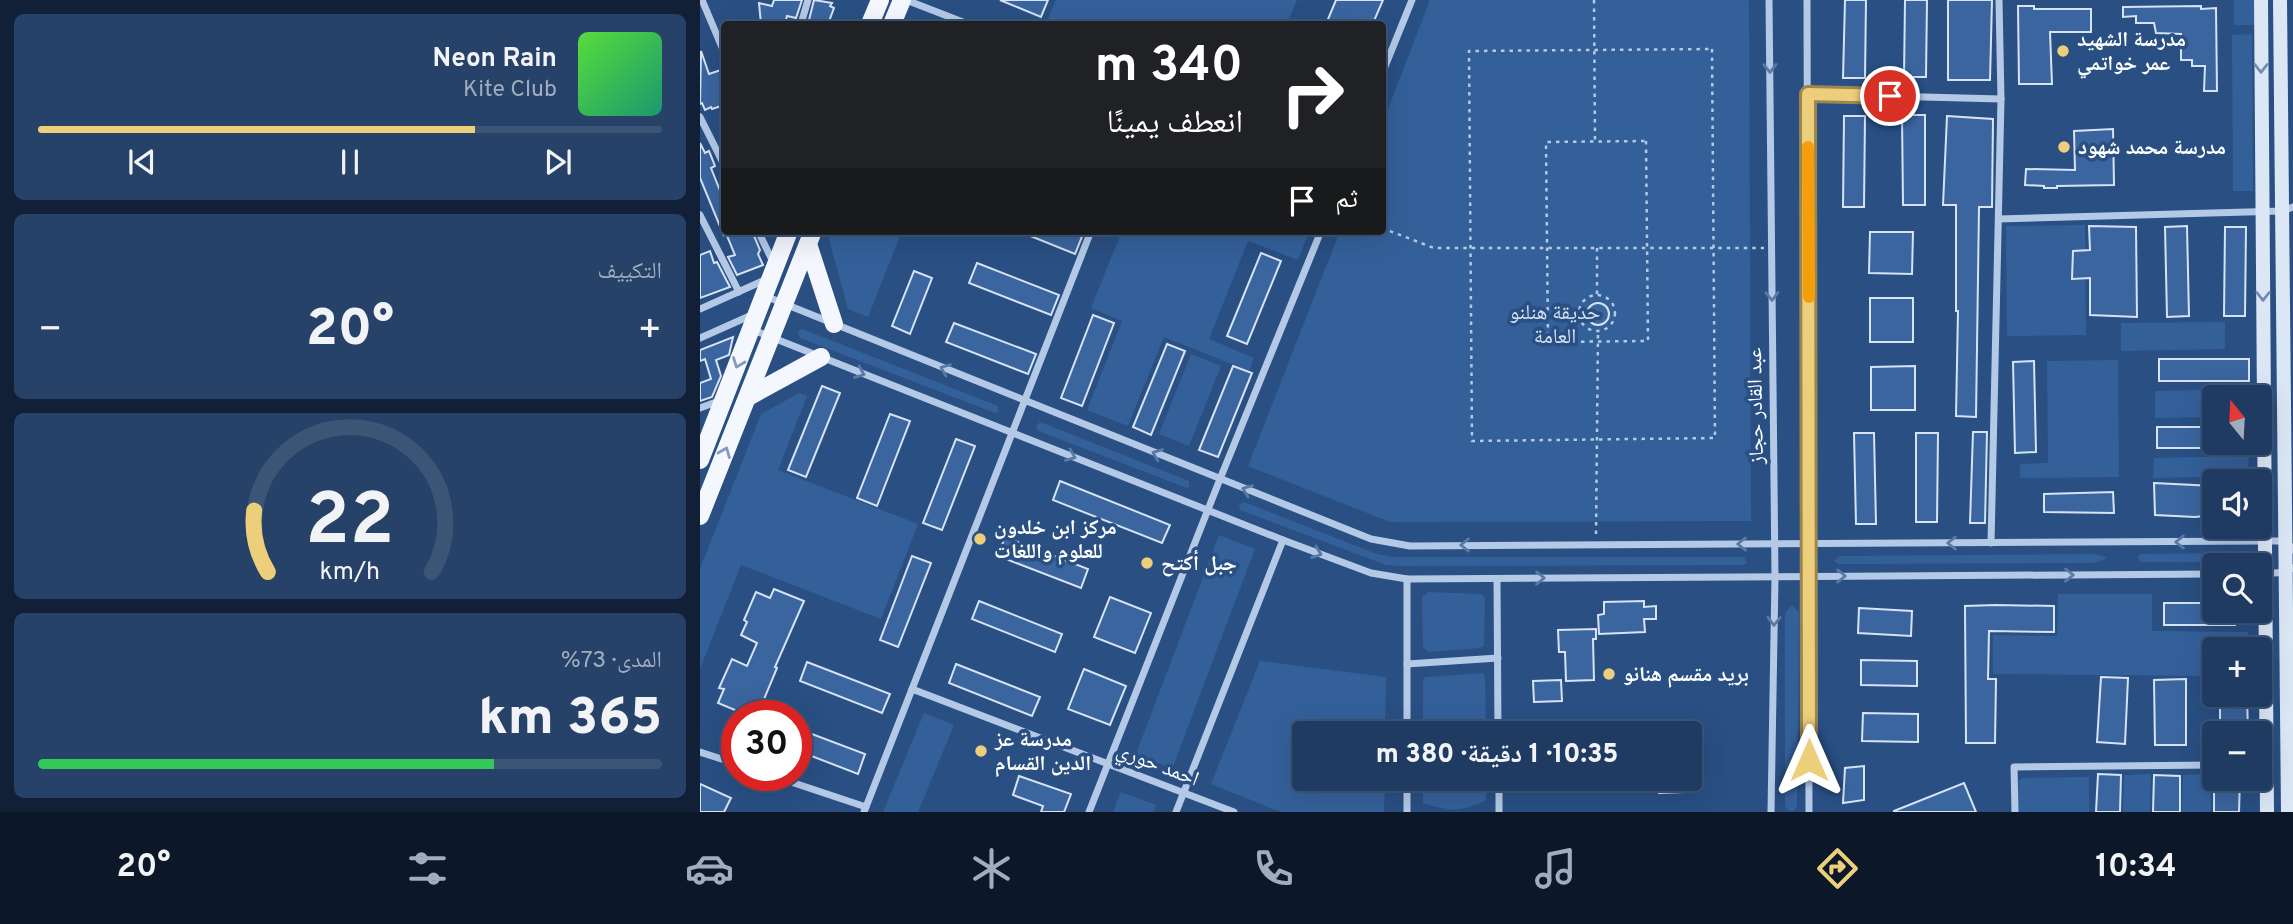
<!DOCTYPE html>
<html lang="ar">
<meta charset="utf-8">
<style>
body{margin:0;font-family:Overpass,"Noto Naskh Arabic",sans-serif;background:#274268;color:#f1f3f6;direction:rtl;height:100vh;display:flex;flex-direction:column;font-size:26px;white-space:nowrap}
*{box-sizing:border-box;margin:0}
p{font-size:23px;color:#a1adbe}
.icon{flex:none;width:38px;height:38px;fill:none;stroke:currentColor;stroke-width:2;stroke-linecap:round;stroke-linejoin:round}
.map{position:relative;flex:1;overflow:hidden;direction:ltr}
.drawer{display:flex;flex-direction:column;gap:14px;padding:14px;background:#112036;width:700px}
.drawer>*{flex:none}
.hud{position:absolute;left:21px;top:21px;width:665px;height:214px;border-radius:7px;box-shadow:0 7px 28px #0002,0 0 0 2px #3c5577;direction:rtl;background:#202124;color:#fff;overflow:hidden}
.needle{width:46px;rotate:342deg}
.controls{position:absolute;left:1502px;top:385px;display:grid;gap:14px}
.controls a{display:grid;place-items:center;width:70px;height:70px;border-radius:7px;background:#1f3b62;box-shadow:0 7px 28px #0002,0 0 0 2px #3c5577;font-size:35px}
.speed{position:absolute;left:21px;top:700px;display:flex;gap:14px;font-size:35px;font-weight:700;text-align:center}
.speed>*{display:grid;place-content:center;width:91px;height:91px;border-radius:50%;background:#1f3b62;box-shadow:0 7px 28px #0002,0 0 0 2px #3c5577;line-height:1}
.speed .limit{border:10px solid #d22;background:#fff;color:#111}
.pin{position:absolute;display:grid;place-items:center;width:60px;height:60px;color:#fff;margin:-30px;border:4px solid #fff;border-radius:50%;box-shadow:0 2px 7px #0007}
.me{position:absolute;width:77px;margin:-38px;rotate:0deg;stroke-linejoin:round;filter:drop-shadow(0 0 5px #0008)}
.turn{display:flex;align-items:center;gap:24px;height:147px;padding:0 28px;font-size:32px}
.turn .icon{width:91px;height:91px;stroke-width:2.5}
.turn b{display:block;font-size:49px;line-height:60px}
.then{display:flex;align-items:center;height:66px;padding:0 28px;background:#0003;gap:14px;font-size:26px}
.big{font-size:52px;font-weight:800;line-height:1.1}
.drawer .tile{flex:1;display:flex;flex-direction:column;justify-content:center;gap:10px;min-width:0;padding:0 24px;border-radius:10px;background:#274268}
.drawer .dial{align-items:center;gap:0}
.dial svg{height:182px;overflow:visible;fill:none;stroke:#3c5577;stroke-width:7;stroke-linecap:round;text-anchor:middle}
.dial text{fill:#f1f3f6;stroke:none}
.song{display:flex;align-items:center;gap:21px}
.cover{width:84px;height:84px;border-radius:10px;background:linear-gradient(135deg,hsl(110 70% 55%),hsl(160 70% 35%))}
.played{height:7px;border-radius:4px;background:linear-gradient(90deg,#edce7a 70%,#3c5577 70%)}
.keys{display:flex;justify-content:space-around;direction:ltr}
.heat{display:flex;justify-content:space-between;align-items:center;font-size:38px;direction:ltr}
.charge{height:10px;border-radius:5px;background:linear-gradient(90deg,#34c759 73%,#3c5577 0)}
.trip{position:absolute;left:592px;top:721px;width:410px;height:70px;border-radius:7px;background:#1f3b62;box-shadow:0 7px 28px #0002,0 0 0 2px #3c5577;font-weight:800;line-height:70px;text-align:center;direction:rtl}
.menu{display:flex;height:112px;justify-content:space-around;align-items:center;background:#0c1827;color:#a1adbe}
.menu .icon{width:49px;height:49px}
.menu .selected{color:#edce7a}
.menu b{font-size:32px;color:#f1f3f6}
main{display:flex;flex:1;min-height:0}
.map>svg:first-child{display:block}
</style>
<main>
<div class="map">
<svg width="1593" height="812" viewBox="0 0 1593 812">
<rect width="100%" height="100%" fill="#294f83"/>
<g fill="#34609a">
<polygon points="356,0 597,0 587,24 346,24"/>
<polygon points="730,0 1049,0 1051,521 690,522 548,466 640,231 682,231 683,122"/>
<rect x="1534" y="0" width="20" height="25"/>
<polygon points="1552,34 1553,191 1533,191 1532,35"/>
<polygon points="1385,225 1386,335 1307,336 1306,226"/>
<polygon points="132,231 202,231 168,317 148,309 129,239"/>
<polygon points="422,231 609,231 598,260 548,241 509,339 554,358 549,371 464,337 428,426 387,410 422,321 391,308"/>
<polygon points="1525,322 1525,349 1421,351 1421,323"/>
<polygon points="102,329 298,406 298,412 295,413 100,338 98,332"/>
<polygon points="491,354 521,366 489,446 459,434"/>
<polygon points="1418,360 1419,477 1320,478 1320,464 1348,463 1347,361"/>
<polygon points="1548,389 1548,397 1514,397 1514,417 1455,418 1455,391"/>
<polygon points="99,393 107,396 78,470 218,524 181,619 41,565 0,669 0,569 61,414"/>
<polygon points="340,422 489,481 489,487 487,488 338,431 336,426"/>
<polygon points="1549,456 1547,476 1453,478 1454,458"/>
<polygon points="544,502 677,554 693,557 1044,557 1047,563 1044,565 701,566 686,565 543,511 540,510 539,505"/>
<polygon points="519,535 555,549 472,769 436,754"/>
<polygon points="1536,553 1541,559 1536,562 1441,562 1437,557 1441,554"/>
<polygon points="1394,554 1406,557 1406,559 1394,563 1138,564 1134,561 1139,556"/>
<polygon points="728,592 782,594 785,598 784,646 780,648 729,652 723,648 722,597"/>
<polygon points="1358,594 1452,594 1452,631 1548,632 1548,649 1514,649 1514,676 1293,674 1293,635 1357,636"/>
<polygon points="1092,605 1099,612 1097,807 1094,811 1089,811 1085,807 1085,613"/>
<polygon points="560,661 686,677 685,733 604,733 604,779 685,779 684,812 581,812 511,784"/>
<polygon points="783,673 785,677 786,733 723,733 723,682 725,677"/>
<polygon points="224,713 254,725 218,812 183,812"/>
<polygon points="1451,774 1450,812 1423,812 1424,775"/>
<polygon points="1511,774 1511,812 1482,812 1483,775"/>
<polygon points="1389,777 1389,812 1318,812 1318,781 1323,778"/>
<path d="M723,779H786V800C762,812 750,812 723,803Z"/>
<polygon points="421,792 456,805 454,812 413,812"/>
</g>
<g fill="#3a659f" stroke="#d6e3f5" stroke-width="2">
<polygon points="74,0 102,0 96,18 87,16 85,24 61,24 59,3 72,6"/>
<polygon points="114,0 132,3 130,6 134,8 128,24 110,24 111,21 109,20"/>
<polygon points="300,0 348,0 341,17"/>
<polygon points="636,0 683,0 674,21 672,20 671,24 626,24"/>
<polygon points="1145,0 1166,0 1165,78 1143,78"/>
<polygon points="1205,0 1227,0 1226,77 1204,77"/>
<polygon points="1248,0 1292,0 1290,80 1248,80"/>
<polygon points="1318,6 1334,6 1334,9 1391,9 1391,32 1350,32 1352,84 1319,84"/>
<polygon points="1501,6 1501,9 1516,8 1517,91 1504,91 1505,66 1492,66 1492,60 1481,60 1481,34 1456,33 1454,23 1436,23 1436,16 1423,17 1423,7"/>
<polygon points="1,51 9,74 24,69 24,105 12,109 11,107 5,110 2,103 0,104"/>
<polygon points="1202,115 1225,115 1225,205 1203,205"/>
<polygon points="1144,116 1165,116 1164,207 1143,207"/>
<polygon points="1247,116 1293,119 1292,207 1279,207 1276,417 1256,416 1258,311 1256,311 1256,205 1243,205"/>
<polygon points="1413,129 1414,185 1357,186 1357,188 1344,188 1344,186 1325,185 1326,169 1375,170 1374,131"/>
<polygon points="0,143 5,153 9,151 15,166 11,168 21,193 24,192 24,236 0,178"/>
<polygon points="1389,226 1436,227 1437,317 1390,315 1390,278 1372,279 1373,251 1390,250"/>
<polygon points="1487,226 1489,316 1467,317 1465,227"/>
<polygon points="1525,227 1546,227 1545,316 1524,316"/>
<polygon points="25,231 52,231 60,250 58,254 63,265 37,275 28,257 35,255"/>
<polygon points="318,231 374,231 383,234 375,254"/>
<polygon points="1170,232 1213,232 1212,274 1169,273"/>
<polygon points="10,251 14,263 17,262 30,287 0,298 0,255"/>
<polygon points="561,253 581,261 547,344 527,336"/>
<polygon points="277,263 359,295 351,315 269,283"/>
<polygon points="214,271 232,278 210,334 192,326"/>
<rect x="1170" y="298" width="43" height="44"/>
<circle cx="898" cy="314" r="11"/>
<polygon points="393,315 414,323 382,406 361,398"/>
<polygon points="254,323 336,354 328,374 246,342"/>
<polygon points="33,337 29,355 16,360 21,376 12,397 0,401 0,383 11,379 5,359 0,361 0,350"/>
<polygon points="467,344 485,351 451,435 433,427"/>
<rect x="1459" y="359" width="90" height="22"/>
<polygon points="1334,361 1336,452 1315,453 1313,362"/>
<polygon points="533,366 552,373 518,457 499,450"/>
<polygon points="1215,366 1215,410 1171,410 1171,367"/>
<polygon points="122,386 140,393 106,477 88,470"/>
<polygon points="190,414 210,421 177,506 157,498"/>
<rect x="1457" y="427" width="57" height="21"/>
<polygon points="1273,432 1287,432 1285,523 1270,523"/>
<polygon points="1154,433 1174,433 1176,524 1156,524"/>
<polygon points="1216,433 1238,433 1237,522 1216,522"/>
<polygon points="256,439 275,446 242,530 223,523"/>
<polygon points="360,481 470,525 462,543 353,500"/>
<polygon points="1454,483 1514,486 1514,515 1495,517 1455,515"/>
<polygon points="1413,492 1414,513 1344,512 1344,494"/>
<polygon points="305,537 388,569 381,588 298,556"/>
<polygon points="212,556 231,563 198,647 180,640"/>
<polygon points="74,589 104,601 75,667 77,668 57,716 43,711 42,713 18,703 24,689 19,688 32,659 47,666 57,643 41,635 47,622 44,620 56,592 70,598"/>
<polygon points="410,597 451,613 435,653 394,637"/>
<polygon points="279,601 362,634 355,652 272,619"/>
<polygon points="944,601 944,607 956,606 956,619 944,619 945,632 899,634 898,615 904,614 904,602"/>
<polygon points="1464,603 1514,603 1514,611 1535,611 1535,625 1464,625"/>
<polygon points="1296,605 1354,606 1354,632 1289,631 1288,679 1296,679 1295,743 1266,743 1265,606"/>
<polygon points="1159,608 1212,611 1211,636 1158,633"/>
<polygon points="896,629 896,639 893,639 894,680 866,681 865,652 859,652 858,630"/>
<polygon points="1161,660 1217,661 1217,686 1161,685"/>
<polygon points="107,662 190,694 182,713 100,681"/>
<polygon points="256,664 340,697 332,716 249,683"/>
<polygon points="384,669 426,686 410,725 368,709"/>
<polygon points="1401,677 1428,678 1425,744 1397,742"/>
<polygon points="1486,679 1486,745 1455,745 1454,680"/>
<polygon points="861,680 862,701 834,702 833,681"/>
<polygon points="1520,695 1547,695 1548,733 1520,733"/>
<polygon points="1163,713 1218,714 1218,742 1162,741"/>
<polygon points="904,720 905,733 862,733 862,721"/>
<polygon points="96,728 165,754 158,774 96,750"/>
<polygon points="1164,766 1164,800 1143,803 1145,768"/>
<polygon points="1398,774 1421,775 1420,812 1396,812"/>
<polygon points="1454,775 1480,776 1480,812 1453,812"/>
<polygon points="319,776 371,794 364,812 341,812 343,806 313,795"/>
<polygon points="1514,779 1540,779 1539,812 1514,812"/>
<polygon points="959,780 984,780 984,792 959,793"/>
<polygon points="1264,783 1276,812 1194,812 1194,811"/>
<polygon points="0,784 31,798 24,812 0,812"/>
</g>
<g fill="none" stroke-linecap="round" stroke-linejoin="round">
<g stroke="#b3c9e6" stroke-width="2.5" stroke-dasharray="3.5 5" stroke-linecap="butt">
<polyline points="894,0 895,142"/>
<polygon points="1012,49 1015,438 772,441 769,51"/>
<polygon points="946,141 948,341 848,342 846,142"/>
<polyline points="682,228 734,248 1064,248"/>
<polyline points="897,248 897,294"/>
<circle cx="897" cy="313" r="18"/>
<polyline points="896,534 898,332"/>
</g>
<g stroke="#b3c9e6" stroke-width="7">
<polyline points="2,0 24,52"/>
<polyline points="206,0 268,24"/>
<polyline points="1069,0 1075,577 1071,812"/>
<polyline points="1107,0 1109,812"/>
<polyline points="101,24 108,0"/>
<polyline points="682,74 712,0"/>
<polyline points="1108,94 1301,99"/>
<polyline points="0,117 24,165"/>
<polyline points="0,215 39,292"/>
<polyline points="1299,219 1583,211 1593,207"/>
<polyline points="58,231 73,262"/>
<polyline points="65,296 671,539 710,546 1565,541 1586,541 1593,550"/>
<polyline points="0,309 67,279"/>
<polyline points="53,330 583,540 671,573 707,579 1514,574"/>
<polyline points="0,338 54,314"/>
<polyline points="0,408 19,401"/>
<polyline points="1291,543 1301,99 1299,0"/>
<polyline points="1563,574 1586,572 1593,568"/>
<polyline points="797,579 798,733"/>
<polyline points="707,664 798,658"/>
<polyline points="212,689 534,812"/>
<polyline points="707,733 707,579"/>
<polyline points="0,752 37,764"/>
<polyline points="70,775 166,807"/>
<polyline points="707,779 707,812"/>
<polyline points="799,779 799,812"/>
<polyline points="164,812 391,231"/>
<polyline points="389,812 520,479 621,231"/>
<polyline points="476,812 583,540"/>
<polyline points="1315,812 1314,767 1514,765"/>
</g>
<g stroke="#dce7f6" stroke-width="14">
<polyline points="1561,0 1567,812"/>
<polyline points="1580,0 1588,812"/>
</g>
<g stroke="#f4f7fd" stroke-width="18">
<polyline points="170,24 180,0"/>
<polyline points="192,24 202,0"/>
<polyline points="108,244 134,324"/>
<polyline points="48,397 121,357"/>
<polyline points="0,460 89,231"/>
<polyline points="0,516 113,231"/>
</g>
</g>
<defs><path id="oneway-chevron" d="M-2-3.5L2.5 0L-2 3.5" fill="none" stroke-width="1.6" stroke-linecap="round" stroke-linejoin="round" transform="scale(1.75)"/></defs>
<g stroke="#597aa6">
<use href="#oneway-chevron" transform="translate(1070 68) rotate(89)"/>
<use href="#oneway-chevron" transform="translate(1072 296) rotate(89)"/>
<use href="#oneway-chevron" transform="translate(245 369) rotate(-158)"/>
<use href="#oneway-chevron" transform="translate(160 373) rotate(22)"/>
<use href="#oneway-chevron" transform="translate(457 454) rotate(-158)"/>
<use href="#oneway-chevron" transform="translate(371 456) rotate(22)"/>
<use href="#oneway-chevron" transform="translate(547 490) rotate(-159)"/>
<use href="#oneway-chevron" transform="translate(1480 542) rotate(180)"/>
<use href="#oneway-chevron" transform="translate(1252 543) rotate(180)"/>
<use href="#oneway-chevron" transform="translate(1042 544) rotate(180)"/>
<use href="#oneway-chevron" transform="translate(765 545) rotate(180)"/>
<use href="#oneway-chevron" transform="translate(617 553) rotate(20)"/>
<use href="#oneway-chevron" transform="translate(1369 575)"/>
<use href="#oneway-chevron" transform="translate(1141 576)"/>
<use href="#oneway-chevron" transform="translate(840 578)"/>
<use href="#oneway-chevron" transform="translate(1074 621) rotate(91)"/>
</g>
<g stroke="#718cb1">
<use href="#oneway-chevron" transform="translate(1561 68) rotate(90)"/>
<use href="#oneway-chevron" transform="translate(1563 296) rotate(90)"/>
</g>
<g stroke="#849bba">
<use href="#oneway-chevron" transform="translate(38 363) rotate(111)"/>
<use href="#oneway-chevron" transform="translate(25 452) rotate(-68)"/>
</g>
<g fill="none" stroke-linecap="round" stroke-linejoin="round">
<g stroke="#9a864f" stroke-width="18">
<polyline id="route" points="1109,760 1108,94 1190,96"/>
</g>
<use href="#route" stroke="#edce7a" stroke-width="12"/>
<polyline stroke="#f59e0b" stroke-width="12" points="1108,147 1109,297"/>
</g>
<g fill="#edce7a" stroke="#294f83" stroke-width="2.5">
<circle cx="1363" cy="51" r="7"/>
<circle cx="1364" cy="147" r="7"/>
<circle cx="280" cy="539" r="7"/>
<circle cx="447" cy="563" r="7"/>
<circle cx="909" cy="674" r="7"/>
<circle cx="281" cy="751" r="7"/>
</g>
<g text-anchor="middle" stroke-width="7" stroke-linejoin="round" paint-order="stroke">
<g font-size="21" font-weight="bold" fill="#fff" stroke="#294f83" text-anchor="start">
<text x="1377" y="46">مدرسة الشهيد<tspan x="1377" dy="24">عمر خواتمي</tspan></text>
<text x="1378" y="154">مدرسة محمد شهود</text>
<text x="294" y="534">مركز ابن خلدون<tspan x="294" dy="24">للعلوم واللغات</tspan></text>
<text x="461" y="570">جبل أكتح</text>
<text x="923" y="681">بريد مقسم هنانو</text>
<text x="295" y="746">مدرسة عز<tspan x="295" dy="24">الدين القسام</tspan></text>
</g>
<g font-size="21" fill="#d6e3f5" stroke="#294f83">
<text x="855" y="319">حديقة هنلنو<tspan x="855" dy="24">العامة</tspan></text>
</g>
<g font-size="21" fill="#fff" stroke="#294f83">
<text transform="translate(1055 406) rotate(-91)" y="7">عبد القادر حجاز</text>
<text transform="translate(458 764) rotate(21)" y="7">احمد حوري</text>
</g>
</g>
</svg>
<div class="controls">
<a><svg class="needle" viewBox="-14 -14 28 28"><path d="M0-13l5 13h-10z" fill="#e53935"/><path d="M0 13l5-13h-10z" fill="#a1adbe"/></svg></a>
<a><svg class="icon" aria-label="sound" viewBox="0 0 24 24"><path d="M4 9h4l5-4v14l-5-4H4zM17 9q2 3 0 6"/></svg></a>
<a><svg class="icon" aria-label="search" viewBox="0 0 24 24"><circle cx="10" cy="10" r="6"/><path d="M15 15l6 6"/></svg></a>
<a>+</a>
<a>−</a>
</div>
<div class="speed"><div class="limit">30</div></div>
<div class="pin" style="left:1190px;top:96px;background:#d93025"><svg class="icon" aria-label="arrive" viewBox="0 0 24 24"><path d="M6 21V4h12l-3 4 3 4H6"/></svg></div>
<svg class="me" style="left:1109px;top:760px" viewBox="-20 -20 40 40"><path d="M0-17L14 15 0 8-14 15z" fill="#edce7a" stroke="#fff" stroke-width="4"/></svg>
<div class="trip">10:35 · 1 دقيقة · 380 m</div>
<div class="hud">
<div class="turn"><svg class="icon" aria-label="right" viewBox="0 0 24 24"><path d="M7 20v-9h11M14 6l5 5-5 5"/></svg><div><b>340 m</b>انعطف يمينًا</div></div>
<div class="then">ثم<svg class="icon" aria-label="arrive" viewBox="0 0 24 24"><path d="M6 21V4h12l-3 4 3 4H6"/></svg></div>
</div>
</div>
<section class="drawer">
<div class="tile">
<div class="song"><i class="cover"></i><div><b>Neon Rain</b><p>Kite Club</p></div></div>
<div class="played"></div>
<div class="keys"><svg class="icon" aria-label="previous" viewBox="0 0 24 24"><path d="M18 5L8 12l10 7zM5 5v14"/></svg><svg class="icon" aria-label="pause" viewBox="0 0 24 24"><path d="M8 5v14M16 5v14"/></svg><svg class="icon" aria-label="next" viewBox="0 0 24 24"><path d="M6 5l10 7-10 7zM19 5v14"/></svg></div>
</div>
<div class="tile"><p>التكييف</p>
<div class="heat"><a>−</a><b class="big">20°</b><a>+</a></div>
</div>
<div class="tile dial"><svg viewBox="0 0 100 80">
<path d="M14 69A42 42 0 1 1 86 69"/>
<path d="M14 69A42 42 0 0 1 8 42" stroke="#edce7a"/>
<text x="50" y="56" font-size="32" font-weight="700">22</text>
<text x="50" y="72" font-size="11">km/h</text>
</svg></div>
<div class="tile"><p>المدى · 73%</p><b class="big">365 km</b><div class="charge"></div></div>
</section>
</main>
<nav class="menu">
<b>10:34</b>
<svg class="icon selected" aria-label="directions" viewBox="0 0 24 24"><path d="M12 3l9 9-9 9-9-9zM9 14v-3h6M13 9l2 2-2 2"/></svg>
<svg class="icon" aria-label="music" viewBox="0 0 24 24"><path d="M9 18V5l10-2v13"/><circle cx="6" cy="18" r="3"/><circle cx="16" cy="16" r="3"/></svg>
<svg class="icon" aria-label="phone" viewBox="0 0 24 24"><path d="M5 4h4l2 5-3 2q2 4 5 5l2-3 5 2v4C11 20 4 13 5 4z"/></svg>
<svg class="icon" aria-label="climate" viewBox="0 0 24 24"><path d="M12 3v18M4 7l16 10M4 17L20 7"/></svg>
<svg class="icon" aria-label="car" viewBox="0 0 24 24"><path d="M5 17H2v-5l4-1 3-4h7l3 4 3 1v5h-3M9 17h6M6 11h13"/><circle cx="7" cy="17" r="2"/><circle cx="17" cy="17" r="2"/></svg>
<svg class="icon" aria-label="filters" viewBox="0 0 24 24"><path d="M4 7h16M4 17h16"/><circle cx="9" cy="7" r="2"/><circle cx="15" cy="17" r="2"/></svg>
<b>20°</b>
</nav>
